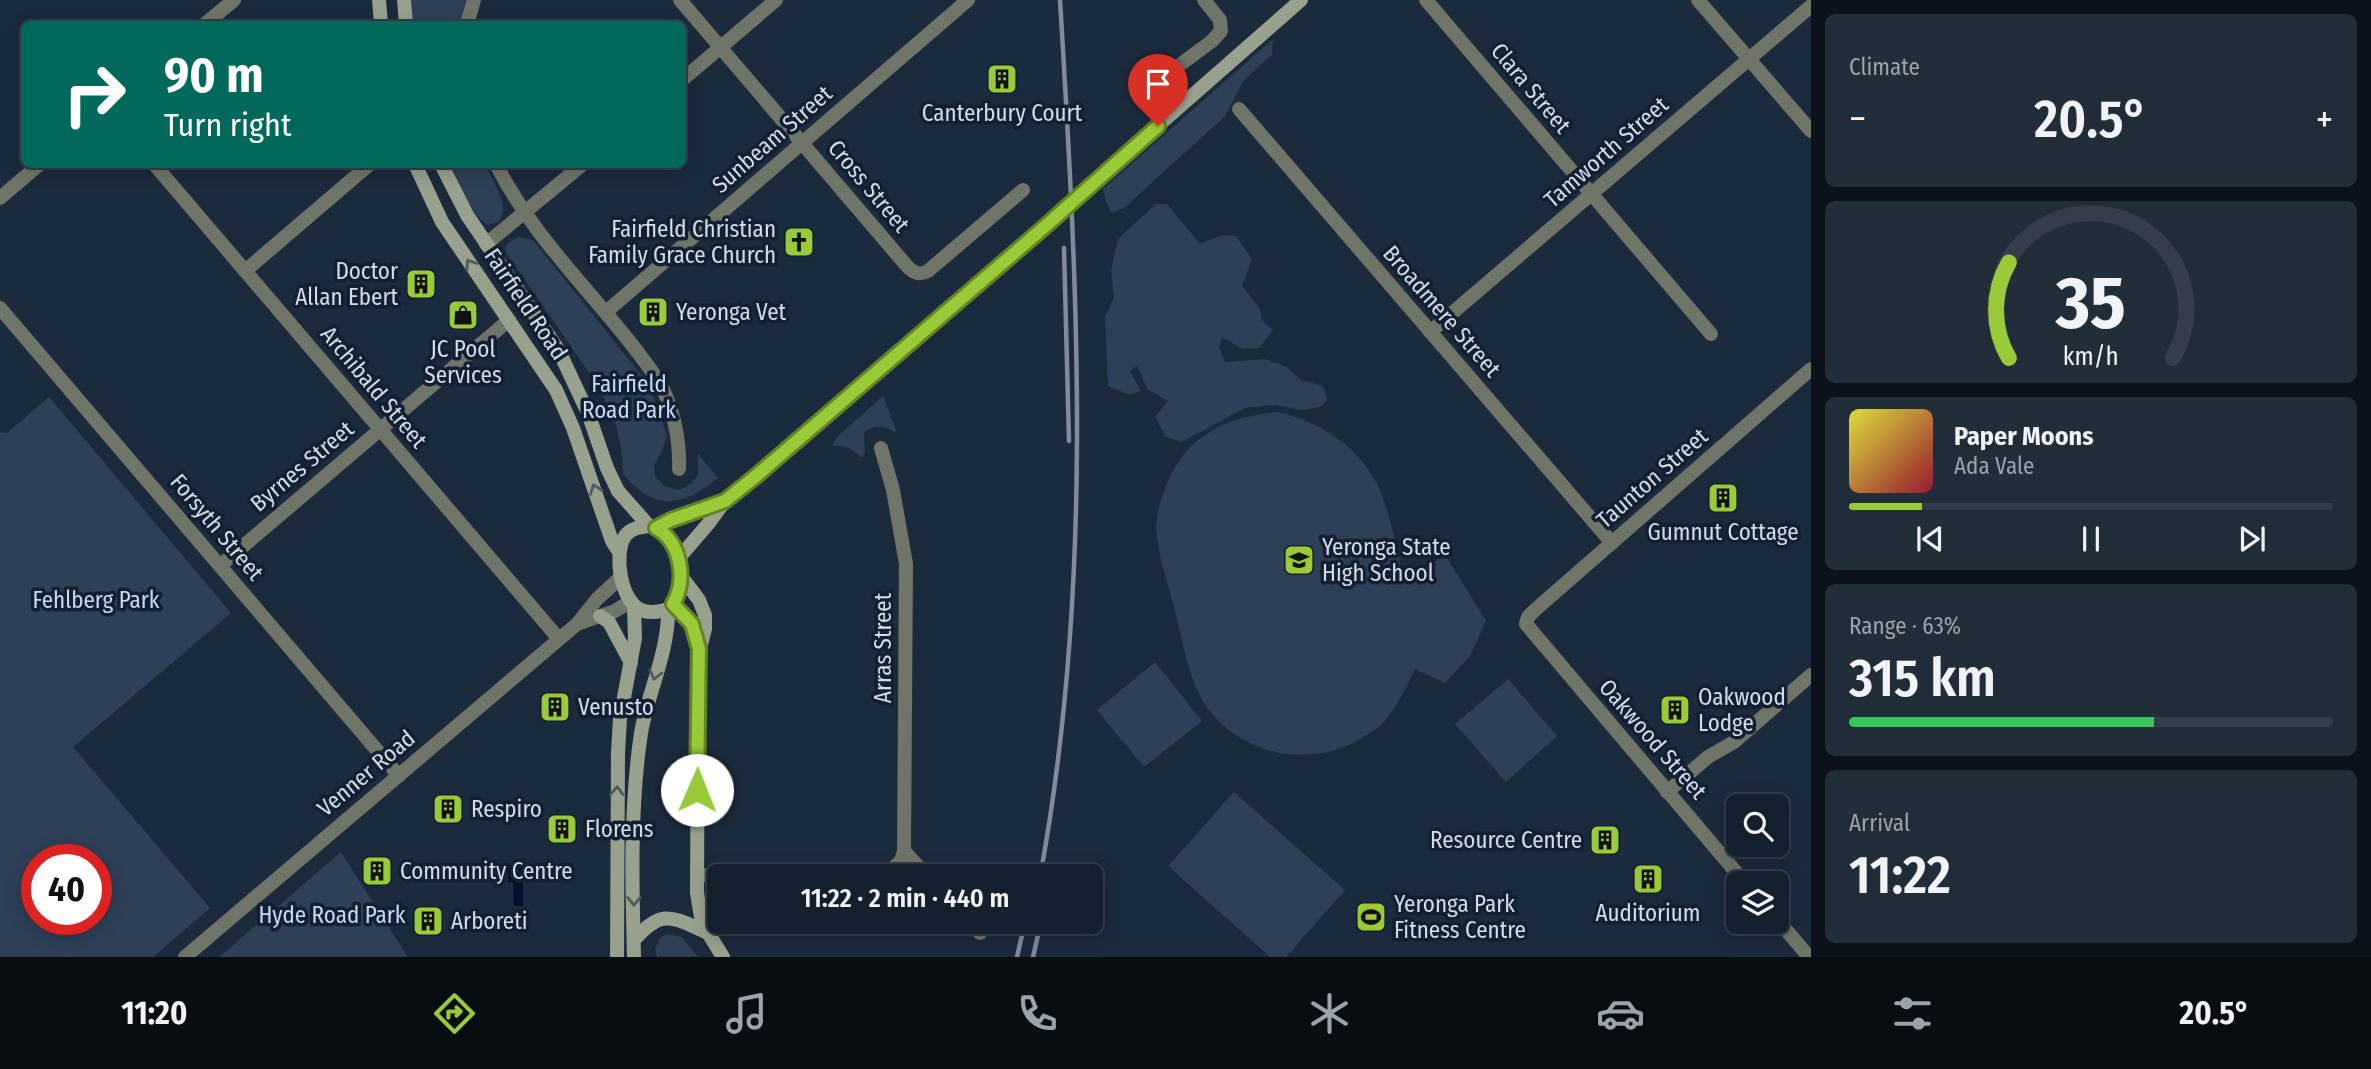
<!DOCTYPE html>
<meta charset="utf-8">
<style>
body{margin:0;font-family:"Fira Sans Condensed",sans-serif;background:#222d3a;color:#f1f3f6;height:100vh;display:flex;flex-direction:column;font-size:26px;white-space:nowrap}
*{box-sizing:border-box;margin:0}
p{font-size:23px;color:#9da3aa}
.icon{flex:none;width:38px;height:38px;fill:none;stroke:currentColor;stroke-width:2;stroke-linecap:round;stroke-linejoin:round}
.map{position:relative;flex:1;overflow:hidden}
.drawer{display:flex;flex-direction:column;gap:14px;padding:14px;background:#0c1219;width:560px}
.drawer>*{flex:none}
.top-card{position:absolute;left:21px;top:21px;width:665px;height:147px;border-radius:10px;box-shadow:0 4px 18px #0003,0 0 0 2px #343e4a;background:#00695c;color:#fff;overflow:hidden}
.tools{position:absolute;left:1726px;top:794px;display:grid;gap:14px}
.tools a{display:grid;place-items:center;width:63px;height:63px;border-radius:10px;background:#15202e;box-shadow:0 4px 18px #0003,0 0 0 2px #343e4a;font-size:35px}
.speed{position:absolute;left:21px;top:844px;display:flex;gap:14px;font-size:35px;font-weight:700;text-align:center}
.speed>*{display:grid;place-content:center;width:91px;height:91px;border-radius:50%;background:#15202e;box-shadow:0 4px 18px #0003,0 0 0 2px #343e4a;line-height:1}
.speed .limit{border:10px solid #d22;background:#fff;color:#111}
.pin{position:absolute;display:grid;place-items:center;width:60px;height:60px;color:#fff;margin:-72px -30px;border-radius:50% 50% 50% 0;rotate:-45deg;box-shadow:0 0 7px #0007}
.pin .icon{rotate:45deg}
.me{position:absolute;width:77px;margin:-38px;rotate:1deg;stroke-linejoin:round;filter:drop-shadow(0 0 5px #0008)}
.turn{display:flex;align-items:center;gap:24px;height:147px;padding:0 28px;font-size:32px}
.turn .icon{width:91px;height:91px;stroke-width:2.5}
.turn b{display:block;font-size:49px;line-height:60px}
.big{font-size:52px;font-weight:600;line-height:1.1}
.drawer .card{flex:1;display:flex;flex-direction:column;justify-content:center;gap:10px;min-width:0;padding:0 24px;border-radius:10px;background:#222d3a}
.drawer .dial{align-items:center;gap:0}
.dial svg{height:182px;overflow:visible;fill:none;stroke:#343e4a;stroke-width:7;stroke-linecap:round;text-anchor:middle}
.dial text{fill:#f1f3f6;stroke:none}
.song{display:flex;align-items:center;gap:21px}
.cover{width:84px;height:84px;border-radius:10px;background:linear-gradient(135deg,hsl(60 70% 55%),hsl(350 70% 35%))}
.played{height:7px;border-radius:4px;background:linear-gradient(90deg,#98cb37 15%,#343e4a 15%)}
.keys{display:flex;justify-content:space-around;direction:ltr}
.heat{display:flex;justify-content:space-between;align-items:center;font-size:38px;direction:ltr}
.charge{height:10px;border-radius:5px;background:linear-gradient(90deg,#34c759 63%,#343e4a 0)}
.trip{position:absolute;left:707px;top:864px;width:396px;height:70px;border-radius:10px;background:#15202e;box-shadow:0 4px 18px #0003,0 0 0 2px #343e4a;font-weight:600;line-height:70px;text-align:center}
.dock{display:flex;height:112px;justify-content:space-around;align-items:center;background:#080d12;color:#9da3aa}
.dock .icon{width:49px;height:49px}
.dock .active{color:#98cb37}
.dock b{font-size:32px;color:#f1f3f6}
main{display:flex;flex:1;min-height:0}
.map>svg:first-child{display:block}
</style>
<main>
<div class="map">
<svg width="1811" height="957" viewBox="0 0 1811 957">
<rect width="100%" height="100%" fill="#1c2a3d"/>
<g fill="#2e3f58" fill-rule="evenodd">
<polygon points="410,0 466,0 462,24 413,24"/>
<polygon points="1273,39 1272,55 1244,80 1225,116 1124,208 1112,213 1106,202 1103,189"/>
<path d="M450,165H486C492,183 512,205 498,222L488,225C468,211 459,186 450,165Z"/>
<polygon points="1156,204 1167,204 1200,244 1222,235 1236,236 1252,259 1242,286 1260,309 1261,319 1273,330 1259,348 1243,349 1222,337 1219,348 1225,362 1264,359 1287,367 1301,380 1323,386 1327,400 1320,407 1302,410 1275,405 1245,408 1182,442 1166,437 1155,417 1168,401 1147,389 1137,365 1130,371 1141,391 1129,395 1108,386 1105,317 1114,297 1111,271 1118,239"/>
<path d="M519,237L533,240L650,386L667,436L662,451L654,465L655,476L664,486L679,490L691,484L698,475V454L718,478C683,507 654,512 623,474L622,453L616,425L599,387L507,254L505,247L510,241Z"/>
<path d="M883,396L897,433C884,426 878,423 864,432L865,452L862,458C852,449 846,445 832,446L837,437Z"/>
<path d="M49,397L231,613L73,747L210,908L153,957H0V432L7,433ZM37,859H96V919H37Z"/>
<path d="M1278,412C1320,421 1360,447 1379,488C1391,516 1396,548 1404,578L1446,556L1486,621L1470,656L1445,683L1415,669C1406,688 1397,707 1383,723C1378,728 1371,732 1365,736C1317,768 1250,758 1212,714C1190,687 1184,648 1176,615C1170,589 1160,563 1157,537C1154,522 1159,505 1164,491C1184,437 1223,417 1278,412Z"/>
<polygon points="1155,662 1202,721 1144,767 1097,710"/>
<polygon points="1508,679 1557,736 1506,782 1455,724"/>
<polygon points="1234,792 1345,890 1286,957 1270,957 1168,866"/>
<polygon points="341,852 408,957 219,957"/>
<polygon points="668,934 682,937 698,957 657,957 655,948 661,937"/>
</g>
<polygon fill="#001032" points="523,864 523,906 514,906 513,882 508,882 508,865"/>
<g fill="none" stroke-linecap="round" stroke-linejoin="round">
<g stroke="#70756a" stroke-width="14">
<path d="M680,0L906,265C912,272 919,276 928,271L1023,190"/>
<polyline points="1426,0 1711,334"/>
<polyline points="1698,0 1811,131"/>
<polyline points="205,24 234,0"/>
<polyline points="467,24 474,0"/>
<polyline points="682,80 776,0"/>
<polyline points="1146,90 1212,41 1221,31 1220,20 1204,0"/>
<polyline points="1239,109 1612,543"/>
<polyline points="154,164 559,639"/>
<path d="M496,164C537,246 609,307 660,383C674,411 680,438 679,469"/>
<polyline points="0,198 40,164"/>
<polyline points="486,244 583,164"/>
<polyline points="245,271 370,164"/>
<polyline points="0,308 399,776"/>
<polyline points="606,312 968,0"/>
<polyline points="1430,332 1811,6"/>
<polyline points="881,448 893,490 906,564 904,851 901,861 882,877"/>
<polyline points="221,565 509,320"/>
<polyline points="577,624 615,611 631,601"/>
<polyline points="1667,792 1708,757 1734,742 1811,675"/>
<polyline points="904,851 928,877"/>
<polyline points="697,875 762,877"/>
<polyline points="1746,884 1526,624 1528,617 1536,609 1811,369"/>
<polyline points="1776,918 1809,957"/>
<polyline points="970,922 980,933"/>
<polyline points="185,957 577,624 597,599 621,577"/>
</g>
<g stroke="#98a08e" stroke-width="14">
<polyline points="379,0 381,24"/>
<polyline points="404,0 406,24"/>
<polyline points="415,164 442,222 556,390 573,428 612,541 619,552"/>
<polyline points="441,164 467,215 559,351 588,413 607,468 618,491 649,526"/>
<polyline points="1096,180 1301,0"/>
<path d="M649,526C682,535 691,586 668,609C659,612 650,614 641,610C621,602 613,554 625,536C631,528 640,527 649,526Z"/>
<polyline points="656,528 671,519 725,501"/>
<polyline points="678,559 708,524 725,501 1041,230"/>
<polyline points="681,576 699,600 705,615 705,629 700,648 698,683 697,893 702,923 723,957"/>
<polyline points="673,604 692,624 699,647"/>
<polyline points="600,616 609,622 631,663"/>
<path d="M634,940C662,908 672,917 706,932"/>
<polyline points="617,957 618,752 620,719 635,638 634,606"/>
<path d="M634,957C632,883 630,807 641,733C648,692 669,651 668,609"/>
</g>
<g stroke="#808c9b" stroke-width="4.5">
<polyline points="1064,248 1069,441"/>
<path d="M1040,877C1094,585 1078,294 1060,0"/>
<polyline points="1017,957 1025,922"/>
<polyline points="1033,957 1041,922"/>
</g>
<polyline stroke="#98a08e" stroke-width="14" points="1041,230 1096,180"/>
</g>
<defs><path id="oneway-chevron" d="M-2-3.5L2.5 0L-2 3.5" fill="none" stroke-width="1.6" stroke-linecap="round" stroke-linejoin="round" transform="scale(1.75)"/></defs>
<g stroke="#4f5a5c">
<use href="#oneway-chevron" transform="translate(470 264) rotate(-124)"/>
<use href="#oneway-chevron" transform="translate(595 489) rotate(-110)"/>
<use href="#oneway-chevron" transform="translate(655 675) rotate(105)"/>
<use href="#oneway-chevron" transform="translate(617 791) rotate(-88)"/>
<use href="#oneway-chevron" transform="translate(634 901) rotate(90)"/>
</g>
<g fill="none" stroke-linecap="round" stroke-linejoin="round">
<g stroke="#638424" stroke-width="18">
<path id="route" d="M697,790L699,649L692,624L673,604C687,580 681,542 656,528L671,520L725,501L756,476L1041,230L1158,126"/>
</g>
<use href="#route" stroke="#98cb37" stroke-width="12"/>
</g>
<defs>
<g id="building-square" transform="scale(1.575)"><rect x="-9" y="-9" width="18" height="18" rx="4" fill="#98cb37" stroke="#132033"/><path d="M-4-6H4V6H1V3H-1V6H-4ZM-2.5-4.3h1.7v1.8h-1.7ZM.8-4.3h1.7v1.8H.8ZM-2.5-1h1.7V.8h-1.7ZM.8-1h1.7V.8H.8Z" fill="#111"/></g>
<g id="church-square" transform="scale(1.575)"><rect x="-9" y="-9" width="18" height="18" rx="4" fill="#98cb37" stroke="#132033"/><path d="M-1.2-6h2.4v3.5h3.3v2.4h-3.3V6h-2.4V-.1h-3.3v-2.4h3.3Z" fill="#111"/></g>
<g id="shop-square" transform="scale(1.575)"><rect x="-9" y="-9" width="18" height="18" rx="4" fill="#98cb37" stroke="#132033"/><path d="M-5-2.5h2.3a2.7 3.5 0 0 1 5.4 0H5L5.5 6h-11ZM-1.5-2.5h3a1.5 2.3 0 0 0-3 0Z" fill="#111"/></g>
<g id="school-square" transform="scale(1.575)"><rect x="-9" y="-9" width="18" height="18" rx="4" fill="#98cb37" stroke="#132033"/><path d="M0-5L7-2L0 1L-7-2ZM-4 1L0 2.5L4 1V4Q0 6-4 4Z" fill="#111"/></g>
<g id="stadium-square" transform="scale(1.575)"><rect x="-9" y="-9" width="18" height="18" rx="4" fill="#98cb37" stroke="#132033"/><path d="M0-5a6.5 5 0 1 0 0 10a6.5 5 0 1 0 0-10ZM-3.5-1.8h7v3.6h-7Z" fill="#111"/></g>
</defs>
<g fill-rule="evenodd">
<use href="#building-square" x="1002" y="79"/>
<use href="#church-square" x="799" y="242"/>
<use href="#building-square" x="421" y="284"/>
<use href="#building-square" x="653" y="312"/>
<use href="#shop-square" x="463" y="315"/>
<use href="#building-square" x="1723" y="498"/>
<use href="#school-square" x="1299" y="560"/>
<use href="#building-square" x="555" y="707"/>
<use href="#building-square" x="1675" y="710"/>
<use href="#building-square" x="448" y="809"/>
<use href="#building-square" x="562" y="829"/>
<use href="#building-square" x="1605" y="840"/>
<use href="#building-square" x="377" y="871"/>
<use href="#building-square" x="1648" y="879"/>
<use href="#stadium-square" x="1371" y="917"/>
<use href="#building-square" x="428" y="921"/>
</g>
<g text-anchor="middle" stroke-width="7" stroke-linejoin="round" paint-order="stroke">
<g font-size="23" fill="#d3dce9" stroke="#132033">
<text transform="translate(1531 88) rotate(50)" y="8">Clara Street</text>
<text transform="translate(772 139) rotate(-41)" y="8">Sunbeam Street</text>
<text transform="translate(1606 152) rotate(-41)" y="8">Tamworth Street</text>
<text transform="translate(869 186) rotate(50)" y="8">Cross Street</text>
<text transform="translate(526 304) rotate(56)" y="8">Fairfield Road</text>
<text transform="translate(1442 311) rotate(49)" y="8">Broadmere Street</text>
<text transform="translate(374 387) rotate(50)" y="8">Archibald Street</text>
<text transform="translate(302 466) rotate(-40)" y="8">Byrnes Street</text>
<text transform="translate(1652 478) rotate(-41)" y="8">Taunton Street</text>
<text transform="translate(217 527) rotate(50)" y="8">Forsyth Street</text>
<text transform="translate(883 648) rotate(-90)" y="8">Arras Street</text>
<text transform="translate(1653 739) rotate(49)" y="8">Oakwood Street</text>
<text transform="translate(366 773) rotate(-40)" y="8">Venner Road</text>
</g>
<g font-size="23" fill="#d3dce9" stroke="#132033" text-anchor="start">
<text x="1002" y="121" text-anchor="middle">Canterbury Court</text>
<text x="776" y="237" text-anchor="end">Fairfield Christian<tspan x="776" dy="26">Family Grace Church</tspan></text>
<text x="398" y="279" text-anchor="end">Doctor<tspan x="398" dy="26">Allan Ebert</tspan></text>
<text x="676" y="320">Yeronga Vet</text>
<text x="463" y="357" text-anchor="middle">JC Pool<tspan x="463" dy="26">Services</tspan></text>
<text x="1723" y="540" text-anchor="middle">Gumnut Cottage</text>
<text x="1322" y="555">Yeronga State<tspan x="1322" dy="26">High School</tspan></text>
<text x="1698" y="705">Oakwood<tspan x="1698" dy="26">Lodge</tspan></text>
<text x="578" y="715">Venusto</text>
<text x="471" y="817">Respiro</text>
<text x="585" y="837">Florens</text>
<text x="1582" y="848" text-anchor="end">Resource Centre</text>
<text x="400" y="879">Community Centre</text>
<text x="1394" y="912">Yeronga Park<tspan x="1394" dy="26">Fitness Centre</tspan></text>
<text x="1648" y="921" text-anchor="middle">Auditorium</text>
<text x="451" y="929">Arboreti</text>
</g>
<g font-size="23" fill="#c6d9f3" stroke="#132033">
<text x="629" y="392">Fairfield<tspan x="629" dy="26">Road Park</tspan></text>
<text x="96" y="608">Fehlberg Park</text>
<text x="332" y="923">Hyde Road Park</text>
</g>
</g>
</svg>
<div class="tools">
<a><svg class="icon" aria-label="search" viewBox="0 0 24 24"><circle cx="10" cy="10" r="6"/><path d="M15 15l6 6"/></svg></a>
<a><svg class="icon" aria-label="layers" viewBox="0 0 24 24"><path d="M12 4l9 5-9 5-9-5zM3 14l9 5 9-5"/></svg></a>
</div>
<div class="speed"><div class="limit">40</div></div>
<div class="pin" style="left:1158px;top:126px;background:#d93025"><svg class="icon" aria-label="arrive" viewBox="0 0 24 24"><path d="M6 21V4h12l-3 4 3 4H6"/></svg></div>
<svg class="me" style="left:697px;top:790px" viewBox="-20 -20 40 40"><circle r="19" fill="#fff"/><path d="M0-13L10 11 0 6-10 11z" fill="#98cb37"/></svg>
<div class="trip">11:22 · 2 min · 440 m</div>
<div class="top-card">
<div class="turn"><svg class="icon" aria-label="right" viewBox="0 0 24 24"><path d="M7 20v-9h11M14 6l5 5-5 5"/></svg><div><b>90 m</b>Turn right</div></div>
</div>
</div>
<section class="drawer">
<div class="card"><p>Climate</p>
<div class="heat"><a>−</a><b class="big">20.5°</b><a>+</a></div>
</div>
<div class="card dial"><svg viewBox="0 0 100 80">
<path d="M14 69A42 42 0 1 1 86 69"/>
<path d="M14 69A42 42 0 0 1 14 27" stroke="#98cb37"/>
<text x="50" y="56" font-size="32" font-weight="700">35</text>
<text x="50" y="72" font-size="11">km/h</text>
</svg></div>
<div class="card">
<div class="song"><i class="cover"></i><div><b>Paper Moons</b><p>Ada Vale</p></div></div>
<div class="played"></div>
<div class="keys"><svg class="icon" aria-label="previous" viewBox="0 0 24 24"><path d="M18 5L8 12l10 7zM5 5v14"/></svg><svg class="icon" aria-label="pause" viewBox="0 0 24 24"><path d="M8 5v14M16 5v14"/></svg><svg class="icon" aria-label="next" viewBox="0 0 24 24"><path d="M6 5l10 7-10 7zM19 5v14"/></svg></div>
</div>
<div class="card"><p>Range · 63%</p><b class="big">315 km</b><div class="charge"></div></div>
<div class="card"><p>Arrival</p><b class="big">11:22</b></div>
</section>
</main>
<nav class="dock">
<b>11:20</b>
<svg class="icon active" aria-label="directions" viewBox="0 0 24 24"><path d="M12 3l9 9-9 9-9-9zM9 14v-3h6M13 9l2 2-2 2"/></svg>
<svg class="icon" aria-label="music" viewBox="0 0 24 24"><path d="M9 18V5l10-2v13"/><circle cx="6" cy="18" r="3"/><circle cx="16" cy="16" r="3"/></svg>
<svg class="icon" aria-label="phone" viewBox="0 0 24 24"><path d="M5 4h4l2 5-3 2q2 4 5 5l2-3 5 2v4C11 20 4 13 5 4z"/></svg>
<svg class="icon" aria-label="climate" viewBox="0 0 24 24"><path d="M12 3v18M4 7l16 10M4 17L20 7"/></svg>
<svg class="icon" aria-label="car" viewBox="0 0 24 24"><path d="M5 17H2v-5l4-1 3-4h7l3 4 3 1v5h-3M9 17h6M6 11h13"/><circle cx="7" cy="17" r="2"/><circle cx="17" cy="17" r="2"/></svg>
<svg class="icon" aria-label="filters" viewBox="0 0 24 24"><path d="M4 7h16M4 17h16"/><circle cx="9" cy="7" r="2"/><circle cx="15" cy="17" r="2"/></svg>
<b>20.5°</b>
</nav>
